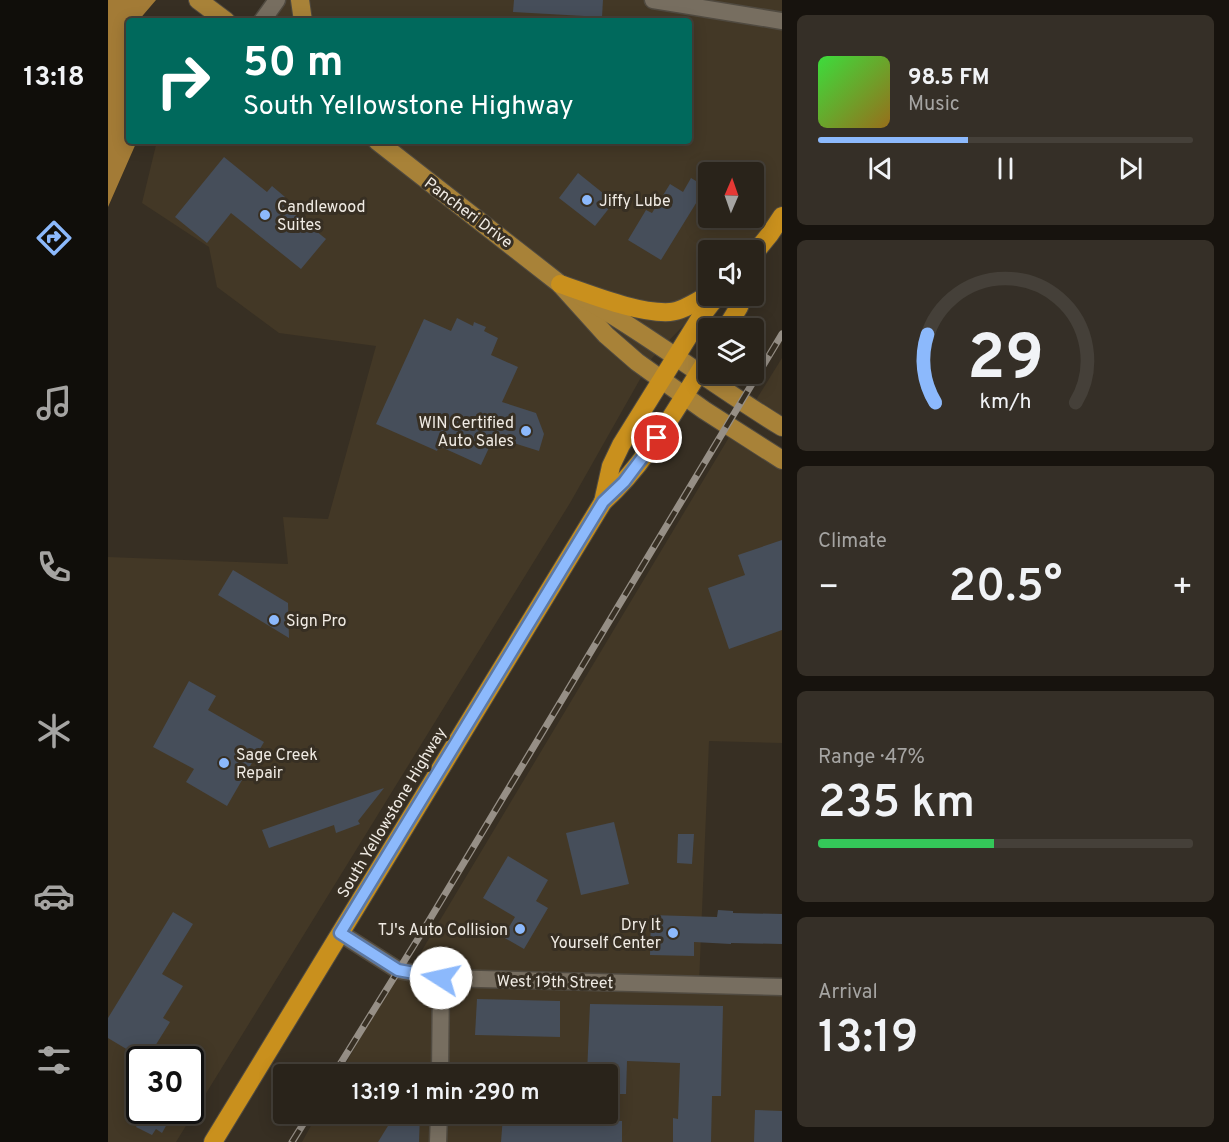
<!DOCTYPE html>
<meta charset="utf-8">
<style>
body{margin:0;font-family:Overpass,sans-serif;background:#352f27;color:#f1f3f6;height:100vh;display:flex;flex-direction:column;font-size:22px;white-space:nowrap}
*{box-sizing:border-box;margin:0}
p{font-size:20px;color:#a5a4a2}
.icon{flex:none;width:33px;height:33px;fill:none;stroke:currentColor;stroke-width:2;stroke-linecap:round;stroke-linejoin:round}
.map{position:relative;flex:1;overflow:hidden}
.details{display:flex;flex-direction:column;gap:15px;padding:15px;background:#17130e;width:447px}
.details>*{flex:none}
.hud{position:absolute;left:18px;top:18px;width:566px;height:126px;border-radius:6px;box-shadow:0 3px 15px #0003,0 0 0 2px #454039;background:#00695c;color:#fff;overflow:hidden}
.needle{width:39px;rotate:2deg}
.controls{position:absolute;left:590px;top:162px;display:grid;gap:12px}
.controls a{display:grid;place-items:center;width:66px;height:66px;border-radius:6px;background:#29231a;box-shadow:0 3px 15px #0003,0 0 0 2px #454039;font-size:30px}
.speed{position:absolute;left:18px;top:1046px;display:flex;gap:12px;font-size:30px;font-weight:700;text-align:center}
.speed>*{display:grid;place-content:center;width:78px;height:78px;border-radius:50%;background:#29231a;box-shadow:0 3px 15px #0003,0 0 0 2px #454039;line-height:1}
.speed .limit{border:3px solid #111;border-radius:9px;background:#fff;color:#111}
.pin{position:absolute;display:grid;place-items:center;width:51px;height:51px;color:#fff;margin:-26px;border:3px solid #fff;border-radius:50%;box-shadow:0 2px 6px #0007}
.me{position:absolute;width:66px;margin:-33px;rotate:280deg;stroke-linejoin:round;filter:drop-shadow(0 0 4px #0008)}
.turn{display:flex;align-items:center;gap:21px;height:126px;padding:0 18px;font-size:27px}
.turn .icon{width:78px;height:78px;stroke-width:2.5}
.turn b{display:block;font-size:42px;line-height:51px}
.big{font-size:45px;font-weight:600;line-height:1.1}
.details .tile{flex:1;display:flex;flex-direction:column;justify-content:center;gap:9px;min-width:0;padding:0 21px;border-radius:9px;background:#352f27}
.details .dial{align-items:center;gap:0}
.dial svg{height:156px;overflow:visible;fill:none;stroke:#454039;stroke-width:7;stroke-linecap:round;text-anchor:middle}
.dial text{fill:#f1f3f6;stroke:none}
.song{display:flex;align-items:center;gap:18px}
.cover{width:72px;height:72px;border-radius:9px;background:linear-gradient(135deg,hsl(120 70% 55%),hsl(40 70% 35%))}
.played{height:6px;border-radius:3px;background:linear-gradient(90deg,#8cb9fc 40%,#454039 40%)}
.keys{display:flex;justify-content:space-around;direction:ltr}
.heat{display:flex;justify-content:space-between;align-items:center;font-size:33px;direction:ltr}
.charge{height:9px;border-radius:4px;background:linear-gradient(90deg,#34c759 47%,#454039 0)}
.trip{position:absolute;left:165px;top:1064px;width:345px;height:60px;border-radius:6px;background:#29231a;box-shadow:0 3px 15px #0003,0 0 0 2px #454039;font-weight:600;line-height:60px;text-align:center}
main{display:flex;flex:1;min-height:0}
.menu{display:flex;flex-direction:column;width:108px;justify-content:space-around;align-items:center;background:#100e0a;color:#a5a4a2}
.menu .icon{width:42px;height:42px}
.menu .current{color:#8cb9fc}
.menu b{font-size:27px;color:#f1f3f6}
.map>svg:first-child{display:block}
</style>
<main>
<nav class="menu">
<b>13:18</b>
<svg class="icon current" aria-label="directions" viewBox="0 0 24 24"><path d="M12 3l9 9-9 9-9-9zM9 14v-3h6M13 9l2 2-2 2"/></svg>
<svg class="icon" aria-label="music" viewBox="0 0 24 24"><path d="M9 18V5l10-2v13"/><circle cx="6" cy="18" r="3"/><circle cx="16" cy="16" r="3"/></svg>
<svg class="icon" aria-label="phone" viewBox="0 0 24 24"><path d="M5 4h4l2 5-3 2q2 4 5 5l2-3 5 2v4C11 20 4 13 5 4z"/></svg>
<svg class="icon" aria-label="climate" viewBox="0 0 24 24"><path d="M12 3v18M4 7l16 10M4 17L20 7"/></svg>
<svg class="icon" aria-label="car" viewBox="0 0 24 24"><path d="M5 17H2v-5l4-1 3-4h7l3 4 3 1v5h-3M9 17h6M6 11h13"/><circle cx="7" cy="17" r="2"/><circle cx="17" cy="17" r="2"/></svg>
<svg class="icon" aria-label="filters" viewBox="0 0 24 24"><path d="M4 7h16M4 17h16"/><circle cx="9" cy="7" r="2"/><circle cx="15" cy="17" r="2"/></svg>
</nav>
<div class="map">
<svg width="674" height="1142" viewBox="0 0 674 1142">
<rect width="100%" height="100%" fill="#372f23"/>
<g fill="#433826" fill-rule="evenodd">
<path d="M167,0H674V216L645,250H600V296H604L544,358L462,503L68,1142H0V557L180,564L175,517L220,519L268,346L171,333L109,287L101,247L34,203L49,141H580V21H154ZM600,172H645V218H600ZM32,1059H82V1110H32Z"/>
<polygon points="674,358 674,427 643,408"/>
<polygon points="626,429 674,458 674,743 601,741 591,984 674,988 674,1142 194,1142 210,1113 500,1113 500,1074 232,1074 290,970 301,972"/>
</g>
<polygon fill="#a37b36" points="0,0 48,0 30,21 21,21 21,141 29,141 0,207"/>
<g fill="#464e5a">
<polygon points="406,0 495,0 494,17 405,12"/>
<polygon points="116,157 159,192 164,186 177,197 173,203 218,239 193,269 123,213 99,243 67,217"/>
<polygon points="470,173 506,202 487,226 451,198"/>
<polygon points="583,178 598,187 553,260 520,240 538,210 544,213 562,184 575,192"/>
<polygon points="349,318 365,326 366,322 378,327 376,331 390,338 383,355 410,367 394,402 428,413 436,434 431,451 386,437 373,465 331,446 329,451 268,424 316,319 343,331"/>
<polygon points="674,540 674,630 621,649 600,588 637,575 630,555"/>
<polygon points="125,570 180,603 181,638 110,595"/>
<polygon points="81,681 108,696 100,710 156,742 119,806 78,782 86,769 45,747"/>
<polygon points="276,788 250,821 252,824 228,833 226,825 161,848 154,830"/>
<polygon points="506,822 521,884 473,895 458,833"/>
<polygon points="570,834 586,834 584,864 569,863"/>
<polygon points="400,856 440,880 428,901 440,908 416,949 395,937 407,917 375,898"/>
<polygon points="610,910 625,911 625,913 674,914 674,944 623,943 623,944 586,942 586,956 542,955 543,915 609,917"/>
<polygon points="65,912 85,924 54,974 75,986 55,1018 62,1022 39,1059 35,1059 0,1038 0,1018"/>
<polygon points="369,999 452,1001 452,1037 367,1035"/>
<polygon points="482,1004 615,1006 613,1096 604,1096 603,1142 565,1142 565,1118 570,1119 572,1063 519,1061 518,1094 505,1094 506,1078 500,1078 500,1074 479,1074"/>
<polygon points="38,1110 56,1110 64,1115 54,1133 48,1129 44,1135 28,1127"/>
<polygon points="647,1110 674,1111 674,1142 646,1142"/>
<polygon points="288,1113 312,1113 311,1142 270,1142"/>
<polygon points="395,1116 514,1121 514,1142 393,1142"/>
</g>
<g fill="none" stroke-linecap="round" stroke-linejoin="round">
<g stroke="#504a40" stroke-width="19">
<g id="minor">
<polyline points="545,0 674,21"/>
<polyline points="154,21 169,0"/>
<polyline points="232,933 290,970 333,978 674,987"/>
<polyline points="332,1074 333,978"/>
<polyline points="330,1142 331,1113"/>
</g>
</g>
<g stroke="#504a40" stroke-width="20">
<g id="major">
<polyline points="90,0 118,21"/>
<polyline points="192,0 195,21"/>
<polyline points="269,141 452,284 498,335 529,362 596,410 674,460"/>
<path d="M474,297C543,336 606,386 674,427"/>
</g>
</g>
<g stroke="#504a40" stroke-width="20">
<g id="highway">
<polyline points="645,255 662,234 674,216"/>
<path d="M452,284C482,294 530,314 562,312C575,311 589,301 600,295"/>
<polyline points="618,328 631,307 635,296"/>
<polyline points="495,502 503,466 513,445 592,318 609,296"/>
<path d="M105,1142L495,502C539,463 568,408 600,358"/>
</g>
</g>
<use href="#minor" stroke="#776e60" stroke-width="16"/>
<use href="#major" stroke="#a88238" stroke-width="18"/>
<use href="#highway" stroke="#c9901d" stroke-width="18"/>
<g stroke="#968f86" stroke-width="7">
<g id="rail">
<polyline points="226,1074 313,934 674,334"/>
<polyline points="184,1142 202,1113"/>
</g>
</g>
<use href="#rail" stroke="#372f23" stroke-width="4.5" stroke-dasharray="14" stroke-linecap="butt"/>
</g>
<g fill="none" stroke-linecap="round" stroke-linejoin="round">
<g stroke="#5b78a4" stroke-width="15">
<polyline id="route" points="333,978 290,970 232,933 495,502 516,482 549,438"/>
</g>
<use href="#route" stroke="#8cb9fc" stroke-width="10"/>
</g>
<g fill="#8cb9fc" stroke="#372f23" stroke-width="2">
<circle cx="479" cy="200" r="6"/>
<circle cx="157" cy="215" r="6"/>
<circle cx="418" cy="431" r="6"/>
<circle cx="166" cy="620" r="6"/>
<circle cx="116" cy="763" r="6"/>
<circle cx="412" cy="929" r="6"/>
<circle cx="565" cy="933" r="6"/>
</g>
<g text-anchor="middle" stroke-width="6" stroke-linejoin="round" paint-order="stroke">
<g font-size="16" fill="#f0ebe4" stroke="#372f23" text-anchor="start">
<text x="491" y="206">Jiffy Lube</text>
<text x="169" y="212">Candlewood<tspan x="169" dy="18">Suites</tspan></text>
<text x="406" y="428" text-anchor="end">WIN Certified<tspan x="406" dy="18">Auto Sales</tspan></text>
<text x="178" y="626">Sign Pro</text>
<text x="128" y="760">Sage Creek<tspan x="128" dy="18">Repair</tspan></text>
<text x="553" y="930" text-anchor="end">Dry It<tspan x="553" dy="18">Yourself Center</tspan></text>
<text x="400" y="935" text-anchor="end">TJ's Auto Collision</text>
</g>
<g font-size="16" fill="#f0ebe4" stroke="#372f23">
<text transform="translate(361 212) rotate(37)" y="6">Pancheri Drive</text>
<text transform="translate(283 812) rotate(-59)" y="6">South Yellowstone Highway</text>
<text transform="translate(447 981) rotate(1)" y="6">West 19th Street</text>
</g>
</g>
</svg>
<div class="controls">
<a><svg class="needle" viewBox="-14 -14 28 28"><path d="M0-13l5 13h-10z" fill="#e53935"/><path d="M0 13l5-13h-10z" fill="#a5a4a2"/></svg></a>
<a><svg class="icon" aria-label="sound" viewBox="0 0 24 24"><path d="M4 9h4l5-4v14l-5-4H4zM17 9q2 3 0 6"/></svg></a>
<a><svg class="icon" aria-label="layers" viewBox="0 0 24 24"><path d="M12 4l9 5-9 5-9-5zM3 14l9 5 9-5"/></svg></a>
</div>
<div class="speed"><div class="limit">30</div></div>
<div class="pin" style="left:549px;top:438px;background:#d93025"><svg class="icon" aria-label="arrive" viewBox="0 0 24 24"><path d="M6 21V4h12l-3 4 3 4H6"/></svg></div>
<svg class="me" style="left:333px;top:978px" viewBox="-20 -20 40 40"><circle r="19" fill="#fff"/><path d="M0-13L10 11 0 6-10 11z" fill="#8cb9fc"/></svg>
<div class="trip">13:19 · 1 min · 290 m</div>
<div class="hud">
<div class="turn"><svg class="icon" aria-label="right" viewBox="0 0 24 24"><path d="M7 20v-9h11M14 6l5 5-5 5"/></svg><div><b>50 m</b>South Yellowstone Highway</div></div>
</div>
</div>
<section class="details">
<div class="tile">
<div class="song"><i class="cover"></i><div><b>98.5 FM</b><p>Music</p></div></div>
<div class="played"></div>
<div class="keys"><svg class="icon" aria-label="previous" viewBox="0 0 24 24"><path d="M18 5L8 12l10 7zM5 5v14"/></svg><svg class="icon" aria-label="pause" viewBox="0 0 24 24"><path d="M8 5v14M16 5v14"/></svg><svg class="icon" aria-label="next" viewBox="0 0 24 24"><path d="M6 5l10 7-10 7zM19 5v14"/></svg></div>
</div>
<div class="tile dial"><svg viewBox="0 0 100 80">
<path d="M14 69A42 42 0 1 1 86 69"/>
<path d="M14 69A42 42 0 0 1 10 34" stroke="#8cb9fc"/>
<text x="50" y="56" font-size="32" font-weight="700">29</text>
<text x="50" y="72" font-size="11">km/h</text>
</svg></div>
<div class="tile"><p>Climate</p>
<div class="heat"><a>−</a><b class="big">20.5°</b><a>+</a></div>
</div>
<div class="tile"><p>Range · 47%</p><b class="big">235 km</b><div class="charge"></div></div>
<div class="tile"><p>Arrival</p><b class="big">13:19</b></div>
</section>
</main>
